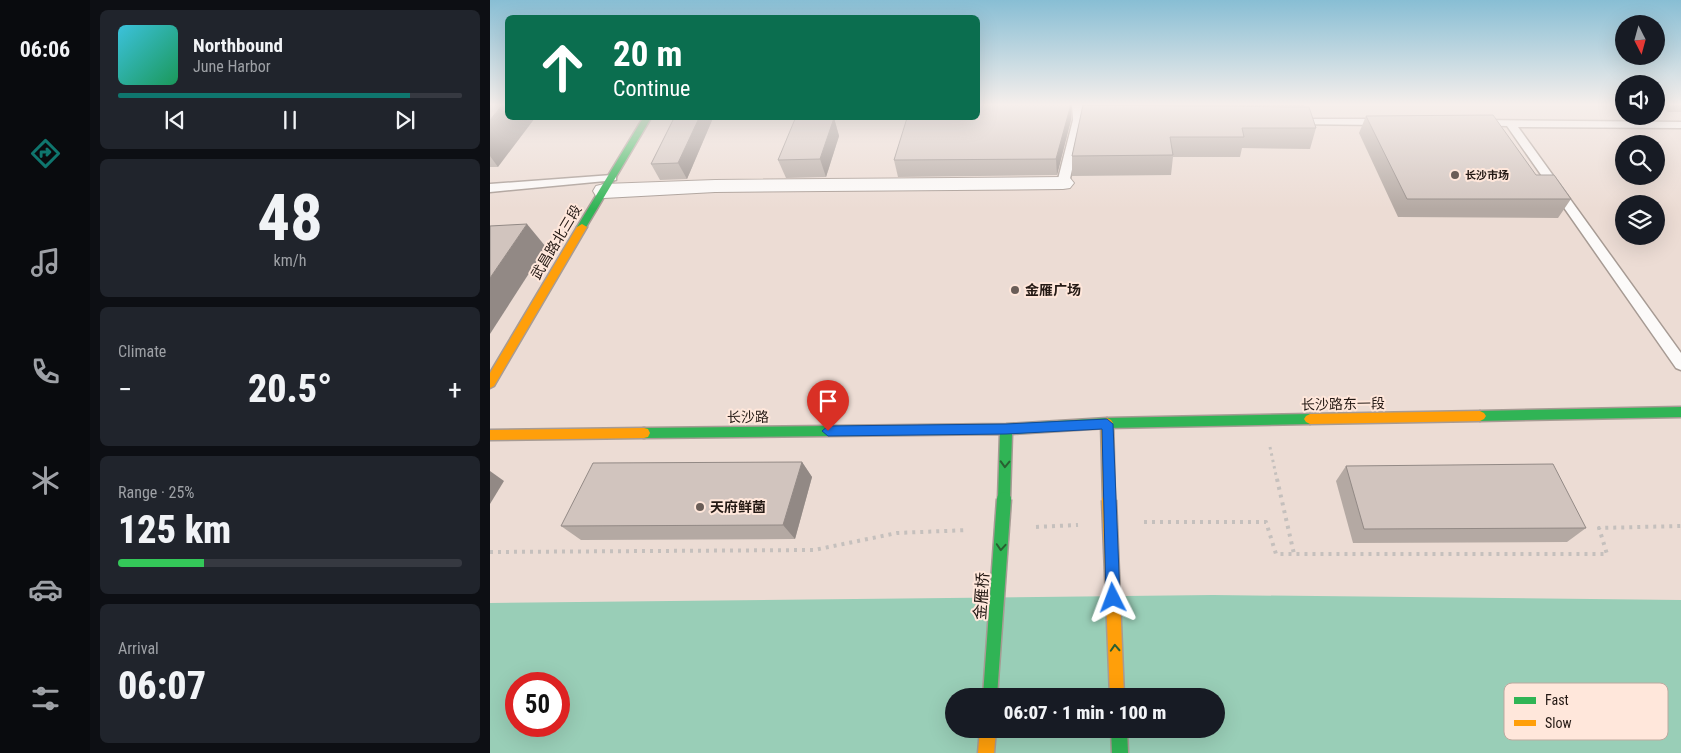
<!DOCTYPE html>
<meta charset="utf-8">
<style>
body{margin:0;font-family:"Roboto Condensed","Noto Sans SC",sans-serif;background:#20242c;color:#f1f3f6;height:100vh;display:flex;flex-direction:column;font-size:19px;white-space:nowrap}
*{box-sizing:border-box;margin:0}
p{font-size:16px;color:#9ea1a6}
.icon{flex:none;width:28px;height:28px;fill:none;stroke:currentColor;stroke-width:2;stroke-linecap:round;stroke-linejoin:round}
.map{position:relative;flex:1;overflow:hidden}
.details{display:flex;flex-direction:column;gap:10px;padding:10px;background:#0d0f14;width:400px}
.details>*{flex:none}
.top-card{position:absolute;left:15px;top:15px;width:475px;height:105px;border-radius:8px;box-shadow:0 5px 20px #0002;background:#0b6e4f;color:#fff;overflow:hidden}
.needle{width:32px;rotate:174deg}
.fabs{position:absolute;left:1125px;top:15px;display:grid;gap:10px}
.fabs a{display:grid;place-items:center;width:50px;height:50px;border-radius:50%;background:#171b24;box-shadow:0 5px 20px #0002;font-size:25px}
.speed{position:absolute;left:15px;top:672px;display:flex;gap:10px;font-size:25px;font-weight:700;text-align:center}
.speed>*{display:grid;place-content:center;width:65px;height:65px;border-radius:50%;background:#171b24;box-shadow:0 5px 20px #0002;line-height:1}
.speed .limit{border:8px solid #d22;background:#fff;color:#111}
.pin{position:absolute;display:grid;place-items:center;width:42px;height:42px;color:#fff;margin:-51px -21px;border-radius:50% 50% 50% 0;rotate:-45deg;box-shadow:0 0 5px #0007}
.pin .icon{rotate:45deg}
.me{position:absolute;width:55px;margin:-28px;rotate:357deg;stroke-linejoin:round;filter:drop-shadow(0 0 4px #0008)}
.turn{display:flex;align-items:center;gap:18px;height:105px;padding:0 25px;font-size:22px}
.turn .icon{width:65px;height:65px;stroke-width:2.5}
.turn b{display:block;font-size:35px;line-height:42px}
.big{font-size:38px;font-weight:800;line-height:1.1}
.details .widget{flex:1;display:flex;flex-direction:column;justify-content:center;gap:8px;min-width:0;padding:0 18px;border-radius:8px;background:#20242c}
.details .dial{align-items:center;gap:0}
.dial b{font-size:65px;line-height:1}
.song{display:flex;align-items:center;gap:15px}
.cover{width:60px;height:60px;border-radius:8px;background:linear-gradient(135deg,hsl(190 70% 55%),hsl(150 70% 35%))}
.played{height:5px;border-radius:2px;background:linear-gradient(90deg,#0f766e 85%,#363941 85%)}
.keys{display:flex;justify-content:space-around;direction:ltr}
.heat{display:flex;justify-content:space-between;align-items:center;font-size:28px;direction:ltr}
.charge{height:8px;border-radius:4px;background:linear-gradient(90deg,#34c759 25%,#363941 0)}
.trip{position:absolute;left:455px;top:688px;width:280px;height:50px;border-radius:25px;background:#171b24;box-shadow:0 5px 20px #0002;font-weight:800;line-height:50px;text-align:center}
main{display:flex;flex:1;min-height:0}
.dock{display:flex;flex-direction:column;width:90px;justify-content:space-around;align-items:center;background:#090b0e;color:#9ea1a6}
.dock .icon{width:35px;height:35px}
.dock .active{color:#0f766e}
.dock b{font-size:22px;color:#f1f3f6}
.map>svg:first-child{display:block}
</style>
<main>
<nav class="dock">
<b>06:06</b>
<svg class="icon active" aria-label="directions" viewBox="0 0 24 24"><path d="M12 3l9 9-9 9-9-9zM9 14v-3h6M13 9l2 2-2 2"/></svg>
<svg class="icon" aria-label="music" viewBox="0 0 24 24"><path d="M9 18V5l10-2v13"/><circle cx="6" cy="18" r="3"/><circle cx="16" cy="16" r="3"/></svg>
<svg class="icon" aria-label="phone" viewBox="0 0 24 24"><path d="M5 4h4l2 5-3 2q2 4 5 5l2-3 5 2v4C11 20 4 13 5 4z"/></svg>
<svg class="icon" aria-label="climate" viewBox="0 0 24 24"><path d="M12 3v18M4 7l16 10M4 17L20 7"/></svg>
<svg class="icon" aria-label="car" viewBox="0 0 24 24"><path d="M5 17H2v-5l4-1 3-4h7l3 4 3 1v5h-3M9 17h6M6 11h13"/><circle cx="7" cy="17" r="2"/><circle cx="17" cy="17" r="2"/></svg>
<svg class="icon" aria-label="filters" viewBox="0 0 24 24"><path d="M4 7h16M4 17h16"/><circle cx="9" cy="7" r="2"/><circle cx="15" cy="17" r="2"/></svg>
</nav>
<section class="details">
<div class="widget">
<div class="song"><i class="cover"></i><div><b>Northbound</b><p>June Harbor</p></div></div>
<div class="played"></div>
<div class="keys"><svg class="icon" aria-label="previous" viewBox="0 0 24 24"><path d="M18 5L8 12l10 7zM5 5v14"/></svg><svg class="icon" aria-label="pause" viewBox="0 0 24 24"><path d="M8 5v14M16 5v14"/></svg><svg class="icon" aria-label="next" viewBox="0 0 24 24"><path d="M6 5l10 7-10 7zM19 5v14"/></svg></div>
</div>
<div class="widget dial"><b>48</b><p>km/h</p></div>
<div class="widget"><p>Climate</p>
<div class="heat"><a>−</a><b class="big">20.5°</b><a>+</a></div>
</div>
<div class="widget"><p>Range · 25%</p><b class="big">125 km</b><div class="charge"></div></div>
<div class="widget"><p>Arrival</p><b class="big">06:07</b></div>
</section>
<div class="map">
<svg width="1191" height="753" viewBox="0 0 1191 753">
<rect width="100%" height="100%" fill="#ecdcd4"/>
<path fill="#99ceb7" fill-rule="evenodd" d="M723,595L1191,600V753H0V603ZM26,684H69V726H26ZM464,696H726V729H464Z"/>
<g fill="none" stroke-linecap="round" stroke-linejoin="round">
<g stroke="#a79b94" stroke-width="3">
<g id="lane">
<polygon points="582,104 592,104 593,120 579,183 573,186 567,183 583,120"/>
<polygon points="804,119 894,119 899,122 894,125 800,124 799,122"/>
<polygon points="989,120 1191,122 1191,128 1028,127 1191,353 1191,370 1186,368 1017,126 985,125 984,123"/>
<polygon points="122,175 126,176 126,180 0,192 0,184"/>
</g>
</g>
<g stroke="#a79b94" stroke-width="2">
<polygon id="street" points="573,177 580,178 584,183 580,188 573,189 225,192 114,198 106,196 103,191 106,186 114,184 225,180"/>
</g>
<g stroke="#a79b94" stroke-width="3">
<g id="fast">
<polygon points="153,118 161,118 95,229 89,229 87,227"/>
<polygon points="1191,407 1191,417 990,421 986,419 984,416 986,413 990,411"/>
<polygon points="820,414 824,416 826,419 824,422 820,424 617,428 522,434 520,499 519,503 514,505 509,503 508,499 510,434 154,438 150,437 148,433 150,429 154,428 516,424 617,418"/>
<polygon points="621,729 637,729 638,753 622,753"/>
</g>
</g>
<g stroke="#a79b94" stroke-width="3">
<g id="slow">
<polygon points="92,224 97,227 4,386 0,388 0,373 87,227"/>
<polygon points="990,411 994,413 996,416 994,419 990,421 820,424 816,422 814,419 816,416 820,414"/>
<polygon points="617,418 621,420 623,423 625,500 624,504 619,506 614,504 613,500 611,423 613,420"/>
<polygon points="154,428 158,429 160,433 158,437 154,438 0,440 0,430"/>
<polygon points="490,729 506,729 504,753 488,753"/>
</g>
</g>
<polyline stroke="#c5c0bd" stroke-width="3" stroke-dasharray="2.5 4" stroke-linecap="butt" points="780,447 787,480"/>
<g stroke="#c5c0bd" stroke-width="4" stroke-dasharray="3 5" stroke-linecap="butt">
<polyline points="787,479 804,554"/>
<polyline points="654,522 776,522 786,554 1117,554 1109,528 1191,526"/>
<polyline points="546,527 588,525"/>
<polyline points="0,552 324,550 407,533 478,530"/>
</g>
<use href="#lane" fill="#fcfaf9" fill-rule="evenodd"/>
<use href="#street" fill="#fcfaf9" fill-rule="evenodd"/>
<use href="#fast" fill="#30b455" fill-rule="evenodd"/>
<use href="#slow" fill="#ff9f0a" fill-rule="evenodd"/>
<g stroke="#a79b94" stroke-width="17" stroke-linecap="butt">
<polyline id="fast-bridge" points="500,696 514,499"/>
</g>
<g stroke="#a79b94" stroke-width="17" stroke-linecap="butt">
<polyline id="slow-bridge" points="619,500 627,696"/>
</g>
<use href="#fast-bridge" stroke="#30b455" stroke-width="14"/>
<use href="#slow-bridge" stroke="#ff9f0a" stroke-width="14"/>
</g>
<g fill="#b4a9a3">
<polygon points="0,104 8,167 0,167"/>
<polygon points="593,104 814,104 813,107 826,128 820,149 752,148 750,157 683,157 681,175 582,176 582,156"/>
<polygon points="1170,104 1191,104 1191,112 1178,112"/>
<polygon points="876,116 1046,175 1081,199 1068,218 908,217 869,133"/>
<polygon points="184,118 223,118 197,179 170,180 161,164"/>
<polygon points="344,118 349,136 336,177 296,178 288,160"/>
<polygon points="581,120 567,175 408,177 404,160"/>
<polygon points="312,462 322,477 305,539 91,540 71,526"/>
<polygon points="856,466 1096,528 1077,542 863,543 846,481"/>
</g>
<g fill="#928985">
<polygon points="13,104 18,104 18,118 45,118 8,167 0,156 0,120"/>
<polygon points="581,104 581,120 567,175 566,159"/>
<polygon points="209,118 223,118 197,179 188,163"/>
<polygon points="344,118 349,136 336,177 330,159"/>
<polygon points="37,224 56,247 0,334 0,278"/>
<polygon points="312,462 322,477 305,539 293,525"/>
<polygon points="0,471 14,481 0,504"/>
</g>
<g fill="#d1c4be" stroke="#928985">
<polygon points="0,104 13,104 0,120"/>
<polygon points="488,104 581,104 566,159 404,160 417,118 488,118"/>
<polygon points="593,105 819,107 826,128 752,128 754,137 680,137 683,155 582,156"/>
<polygon points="1003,115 1046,175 1064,175 1081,199 917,199 876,116"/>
<polygon points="184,118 209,118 188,163 161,164"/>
<polygon points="344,118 330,159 288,160 305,119"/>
<polygon points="37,224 0,278 0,226"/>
<polygon points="312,462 293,525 71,526 103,463"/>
<polygon points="1063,464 1096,528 874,529 856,466"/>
</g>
<defs><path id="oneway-chevron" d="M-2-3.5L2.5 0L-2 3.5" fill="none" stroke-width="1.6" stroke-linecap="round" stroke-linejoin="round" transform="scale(1.25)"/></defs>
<g stroke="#295f31">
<use href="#oneway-chevron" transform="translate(515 464) rotate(92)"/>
<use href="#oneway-chevron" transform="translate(511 547) rotate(94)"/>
<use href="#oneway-chevron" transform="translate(625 648) rotate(-93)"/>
</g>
<linearGradient id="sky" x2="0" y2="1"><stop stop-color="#88bed4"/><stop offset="0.5" stop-color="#f6efec"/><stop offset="1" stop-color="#f6efec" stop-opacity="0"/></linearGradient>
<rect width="1191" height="209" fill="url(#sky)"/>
<polygon fill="#1a73e8" stroke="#114b97" points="617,419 623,424 630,598 628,603 623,605 618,603 616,598 612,429 516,434 338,436 332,431 338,426 516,424"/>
<g fill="#6a5d57" stroke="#ffe7db" stroke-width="2">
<circle cx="965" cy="175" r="5"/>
<circle cx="525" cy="290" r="5"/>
<circle cx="210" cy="507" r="5"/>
</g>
<g text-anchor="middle" stroke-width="4" stroke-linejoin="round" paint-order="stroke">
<g font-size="11" font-weight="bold" fill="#241914" stroke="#ffe7db" text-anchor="start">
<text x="975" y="179">长沙市场</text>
</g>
<g font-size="14" fill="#241914" stroke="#ffe7db">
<text transform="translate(66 242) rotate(-59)" y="5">武昌路北三段</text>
<text transform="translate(853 404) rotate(-1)" y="5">长沙路东一段</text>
<text transform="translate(258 417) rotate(-1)" y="5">长沙路</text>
</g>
<g font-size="14" font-weight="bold" fill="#241914" stroke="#ffe7db" text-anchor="start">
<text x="535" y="295">金雁广场</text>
<text x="220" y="512">天府鲜菌</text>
</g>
<g font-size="16" fill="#241914" stroke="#ffe7db">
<text transform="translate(491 596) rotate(-86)" y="6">金雁桥</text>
</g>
</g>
<rect x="1014" y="683" width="164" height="57" rx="8" fill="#ffe7db" stroke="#bda99f" stroke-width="1"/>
<rect x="1024" y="697" width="22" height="7" fill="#30b455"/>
<rect x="1024" y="720" width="22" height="6" fill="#ff9f0a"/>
<g font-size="14" fill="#241914">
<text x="1055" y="705">Fast</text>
<text x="1055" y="728">Slow</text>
</g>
</svg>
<div class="fabs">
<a><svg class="needle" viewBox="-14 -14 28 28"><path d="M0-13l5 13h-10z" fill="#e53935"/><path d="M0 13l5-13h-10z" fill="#9ea1a6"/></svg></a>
<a><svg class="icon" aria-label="sound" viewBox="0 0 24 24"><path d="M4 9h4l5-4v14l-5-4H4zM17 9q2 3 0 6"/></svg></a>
<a><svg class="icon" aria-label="search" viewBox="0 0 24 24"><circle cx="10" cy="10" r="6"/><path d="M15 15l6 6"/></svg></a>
<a><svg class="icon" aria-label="layers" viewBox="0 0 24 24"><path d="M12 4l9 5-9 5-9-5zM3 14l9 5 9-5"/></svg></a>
</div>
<div class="speed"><div class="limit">50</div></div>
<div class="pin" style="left:338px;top:431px;background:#d93025"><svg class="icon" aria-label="arrive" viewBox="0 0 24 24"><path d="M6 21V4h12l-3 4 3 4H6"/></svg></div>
<svg class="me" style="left:623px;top:598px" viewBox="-20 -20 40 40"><path d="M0-17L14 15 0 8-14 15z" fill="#1a73e8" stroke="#fff" stroke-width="4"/></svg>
<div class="trip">06:07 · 1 min · 100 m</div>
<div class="top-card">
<div class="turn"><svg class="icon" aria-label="ahead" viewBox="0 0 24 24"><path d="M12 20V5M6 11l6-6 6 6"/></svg><div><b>20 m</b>Continue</div></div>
</div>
</div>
</main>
